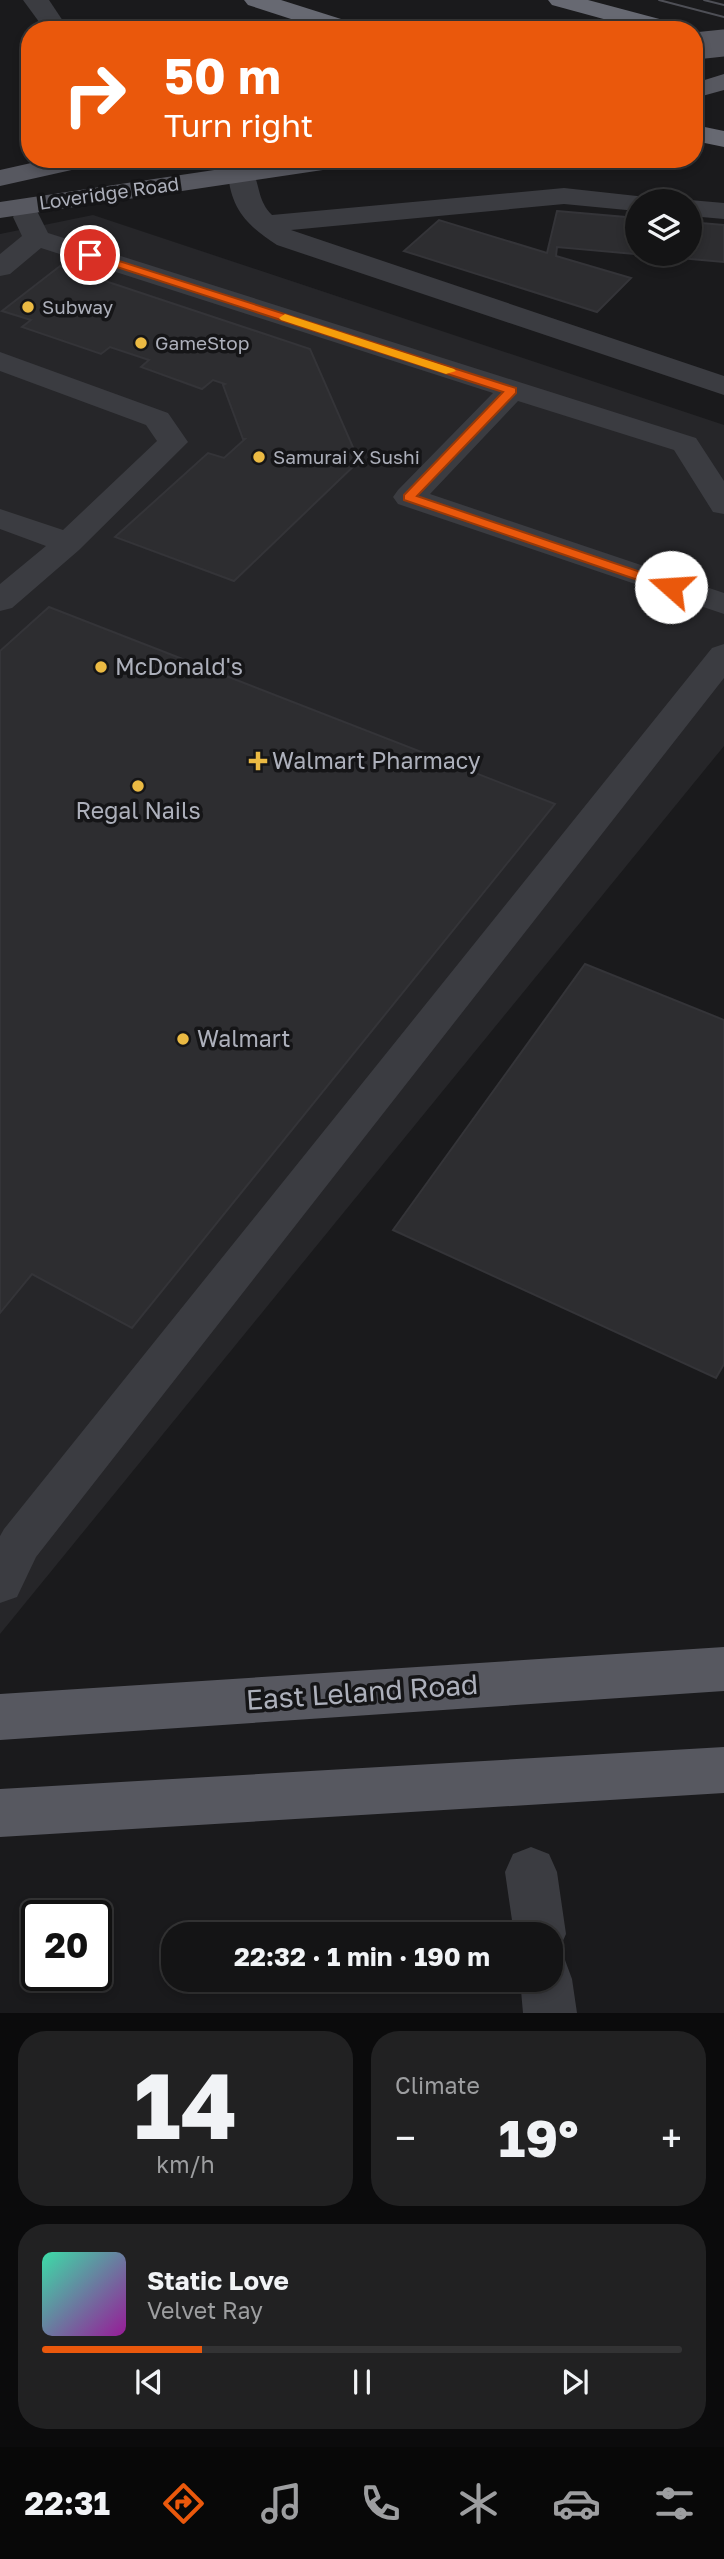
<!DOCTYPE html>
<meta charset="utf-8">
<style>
body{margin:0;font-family:"Golos Text",sans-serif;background:#212122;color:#f1f3f6;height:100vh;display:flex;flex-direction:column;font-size:26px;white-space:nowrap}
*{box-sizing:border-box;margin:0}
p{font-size:23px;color:#9d9ea0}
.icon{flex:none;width:38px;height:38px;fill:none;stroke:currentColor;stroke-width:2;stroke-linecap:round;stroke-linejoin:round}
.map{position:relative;height:2013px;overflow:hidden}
.sheet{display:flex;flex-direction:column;gap:18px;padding:18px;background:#0b0b0c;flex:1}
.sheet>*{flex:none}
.top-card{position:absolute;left:21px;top:21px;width:682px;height:147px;border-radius:28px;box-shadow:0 4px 10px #0003,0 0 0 2px #333334;background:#ea580c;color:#fff;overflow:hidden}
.fabs{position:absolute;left:625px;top:189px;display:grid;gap:14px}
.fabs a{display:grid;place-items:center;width:77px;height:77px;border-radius:50%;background:#141415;box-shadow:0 4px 10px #0003,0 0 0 2px #333334;font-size:35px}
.speed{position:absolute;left:21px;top:1900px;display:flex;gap:14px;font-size:35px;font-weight:700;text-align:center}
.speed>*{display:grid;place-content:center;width:91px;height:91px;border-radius:50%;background:#141415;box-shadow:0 4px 10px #0003,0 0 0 2px #333334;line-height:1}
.speed .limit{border:4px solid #111;border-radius:10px;background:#fff;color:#111}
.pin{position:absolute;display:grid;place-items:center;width:60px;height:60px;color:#fff;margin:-30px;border:4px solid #fff;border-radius:50%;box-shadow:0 2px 7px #0007}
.me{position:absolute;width:77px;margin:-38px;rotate:289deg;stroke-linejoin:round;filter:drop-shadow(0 0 5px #0008)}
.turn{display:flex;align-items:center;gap:24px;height:147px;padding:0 28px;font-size:32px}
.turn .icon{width:91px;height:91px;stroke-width:2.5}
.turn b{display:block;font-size:49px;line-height:60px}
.big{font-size:52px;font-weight:700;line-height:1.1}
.sheet .card{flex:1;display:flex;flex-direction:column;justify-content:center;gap:10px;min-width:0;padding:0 24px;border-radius:28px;background:#212122}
.sheet .dial{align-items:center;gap:0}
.dial b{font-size:91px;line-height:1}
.song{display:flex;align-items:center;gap:21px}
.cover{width:84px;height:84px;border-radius:10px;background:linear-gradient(135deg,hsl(160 70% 55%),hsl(300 70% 35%))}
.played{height:7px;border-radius:4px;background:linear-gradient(90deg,#ea580c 25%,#333334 25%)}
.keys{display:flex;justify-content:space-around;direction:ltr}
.heat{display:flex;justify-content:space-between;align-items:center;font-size:38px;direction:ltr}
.sheet .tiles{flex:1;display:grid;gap:18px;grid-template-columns:1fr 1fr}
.card:last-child{grid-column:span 2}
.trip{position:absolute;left:161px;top:1922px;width:402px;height:70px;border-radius:28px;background:#141415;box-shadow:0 4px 10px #0003,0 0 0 2px #333334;font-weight:700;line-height:70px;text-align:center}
.dock{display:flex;height:112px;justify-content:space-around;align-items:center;background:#080808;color:#9d9ea0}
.dock .icon{width:49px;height:49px}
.dock .selected{color:#ea580c}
.dock b{font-size:32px;color:#f1f3f6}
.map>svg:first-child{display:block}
</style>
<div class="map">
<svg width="724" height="2013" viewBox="0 0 724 2013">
<rect width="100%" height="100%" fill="#1a1a1c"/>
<polygon fill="#262629" points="93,215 724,425 724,746 0,1634 0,234"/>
<g fill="#2d2d30" stroke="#343438" stroke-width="2">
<polygon points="557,211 637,218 637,254 690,254 690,222 724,225 724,262 557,247 556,256 631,278 597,312 404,251 439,220 547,253"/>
<polygon points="60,266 310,349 359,461 234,581 115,537 208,453 224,458 245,439 243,439 223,385 225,384 213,380 202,389 141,367 149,360 110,347 101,354 22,327 31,320 2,311"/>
<polygon points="49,607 555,804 132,1328 32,1274 0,1313 0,651"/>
<polygon points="585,964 724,1020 724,1364 716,1378 393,1230"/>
</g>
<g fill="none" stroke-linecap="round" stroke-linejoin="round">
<g fill="#3b3c41" fill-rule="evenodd">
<polygon points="23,0 49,0 69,30 45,30"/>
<path d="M241,165L250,167C261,183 256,199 272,215L564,188L646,197L649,201H637V211L564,204L291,230L724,376V395L277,245C248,226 231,210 228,173L232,167Z"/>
<polygon points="690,200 724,203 724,219 690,216 690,201 685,201"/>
<polygon points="27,209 37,211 48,233 696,438 724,481 724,514 713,512 674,450 518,401 430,494 724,593 724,614 398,504 393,497 398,490 493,393 41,248 10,274 0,276 0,254 22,236 13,217 17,211"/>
<polygon points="0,352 168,413 188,442 79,550 12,608 0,611 0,584 46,546 0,529 0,509 63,530 157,441 146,425 0,371"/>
<polygon points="724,644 724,678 36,1557 17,1597 0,1603 0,1536 4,1529 712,648"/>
<polygon points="531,1847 549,1854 557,1872 566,1934 558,1952 552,1955 565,1960 572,1979 577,2013 523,2013 520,1979 551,1979 551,1934 514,1934 505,1872 513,1854"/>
</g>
<g fill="#575860" fill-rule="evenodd">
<polygon points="724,74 724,90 695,98 695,83"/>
<polygon points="49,159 98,159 94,165 0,186 0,170"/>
<polygon points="288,159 356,159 352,165 343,167 0,218 0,202"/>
<polygon points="724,1647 724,1691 0,1740 0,1694"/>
<polygon points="724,1747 724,1793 0,1837 0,1789"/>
</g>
<g fill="#676972" fill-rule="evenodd">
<polygon points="244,0 281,0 360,25 363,30 325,30 248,5"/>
<polygon points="548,0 588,0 682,25 685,30 644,30 552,5"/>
<polygon points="695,125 724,131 724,147 695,141"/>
</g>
<g stroke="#4e4f56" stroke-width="2">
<polyline points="659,0 724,17"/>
<polyline points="704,0 724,5"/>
</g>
<polyline stroke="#575860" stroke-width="27" points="695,46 724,43"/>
</g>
<polygon fill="#ea580c" stroke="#983908" stroke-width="2" points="86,253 94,253 516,388 516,393 417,496 676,584 678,587 671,591 667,590 404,500 404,495 503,392 86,257"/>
<polygon fill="#f59e0b" points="285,314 454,369 456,371 446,374 281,320 279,318"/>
<g fill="#ebba43" stroke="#151517" stroke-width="2.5">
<circle cx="28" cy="307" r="7"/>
<circle cx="141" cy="343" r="7"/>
<circle cx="259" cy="457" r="7"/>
<circle cx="101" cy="667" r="7"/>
<path d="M254.5 750.5h7v7h7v7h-7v7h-7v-7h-7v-7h7z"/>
<circle cx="138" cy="786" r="7"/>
<circle cx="183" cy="1039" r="7"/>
</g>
<g text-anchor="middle" stroke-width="7" stroke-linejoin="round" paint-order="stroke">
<g font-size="19" fill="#adb0bb" stroke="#151517">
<text transform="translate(109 193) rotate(-8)" y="7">Loveridge Road</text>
</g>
<g font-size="19" fill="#adb0bb" stroke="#151517" text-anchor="start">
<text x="42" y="314">Subway</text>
<text x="155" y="350">GameStop</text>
<text x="273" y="464">Samurai X Sushi</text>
</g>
<g font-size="23" fill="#adb0bb" stroke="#151517" text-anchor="start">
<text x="115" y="675">McDonald's</text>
<text x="272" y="769">Walmart Pharmacy</text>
<text x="138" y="819" text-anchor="middle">Regal Nails</text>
<text x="197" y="1047">Walmart</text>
</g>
<g font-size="28" fill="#adb0bb" stroke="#151517">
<text transform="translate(362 1692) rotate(-4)" y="10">East Leland Road</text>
</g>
</g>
</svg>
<div class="fabs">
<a><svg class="icon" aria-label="layers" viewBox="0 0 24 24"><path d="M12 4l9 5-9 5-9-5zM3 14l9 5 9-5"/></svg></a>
</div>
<div class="speed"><div class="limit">20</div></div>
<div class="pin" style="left:90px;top:255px;background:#d93025"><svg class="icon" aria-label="arrive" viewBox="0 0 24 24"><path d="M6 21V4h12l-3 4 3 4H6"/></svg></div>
<svg class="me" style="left:671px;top:587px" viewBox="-20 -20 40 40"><circle r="19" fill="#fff"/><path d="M0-13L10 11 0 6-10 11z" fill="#ea580c"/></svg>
<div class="trip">22:32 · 1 min · 190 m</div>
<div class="top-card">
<div class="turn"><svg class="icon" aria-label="right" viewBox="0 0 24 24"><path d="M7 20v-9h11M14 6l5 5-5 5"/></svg><div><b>50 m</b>Turn right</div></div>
</div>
</div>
<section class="sheet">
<div class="tiles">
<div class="card dial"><b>14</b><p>km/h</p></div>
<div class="card"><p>Climate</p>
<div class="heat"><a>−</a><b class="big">19°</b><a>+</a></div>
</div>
<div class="card">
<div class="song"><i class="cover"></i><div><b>Static Love</b><p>Velvet Ray</p></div></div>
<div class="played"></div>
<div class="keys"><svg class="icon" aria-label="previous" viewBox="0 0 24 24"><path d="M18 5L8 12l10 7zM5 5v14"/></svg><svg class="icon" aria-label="pause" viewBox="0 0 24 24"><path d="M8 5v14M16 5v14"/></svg><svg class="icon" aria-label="next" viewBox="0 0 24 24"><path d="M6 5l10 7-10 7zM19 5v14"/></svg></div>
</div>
</div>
</section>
<nav class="dock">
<b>22:31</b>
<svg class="icon selected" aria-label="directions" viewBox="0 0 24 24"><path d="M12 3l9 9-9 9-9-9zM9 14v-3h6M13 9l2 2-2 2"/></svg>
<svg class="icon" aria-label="music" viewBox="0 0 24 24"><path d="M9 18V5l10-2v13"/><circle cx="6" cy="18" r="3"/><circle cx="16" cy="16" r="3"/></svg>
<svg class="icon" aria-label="phone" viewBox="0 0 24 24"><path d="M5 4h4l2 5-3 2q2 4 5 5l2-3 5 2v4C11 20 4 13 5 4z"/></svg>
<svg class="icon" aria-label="climate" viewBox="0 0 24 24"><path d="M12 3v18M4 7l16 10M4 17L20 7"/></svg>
<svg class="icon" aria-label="car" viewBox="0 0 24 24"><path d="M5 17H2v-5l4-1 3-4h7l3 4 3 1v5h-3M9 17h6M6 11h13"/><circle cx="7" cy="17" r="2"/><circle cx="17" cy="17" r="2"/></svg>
<svg class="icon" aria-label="filters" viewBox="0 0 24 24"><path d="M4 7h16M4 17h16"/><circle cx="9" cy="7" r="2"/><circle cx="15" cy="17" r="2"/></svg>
</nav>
